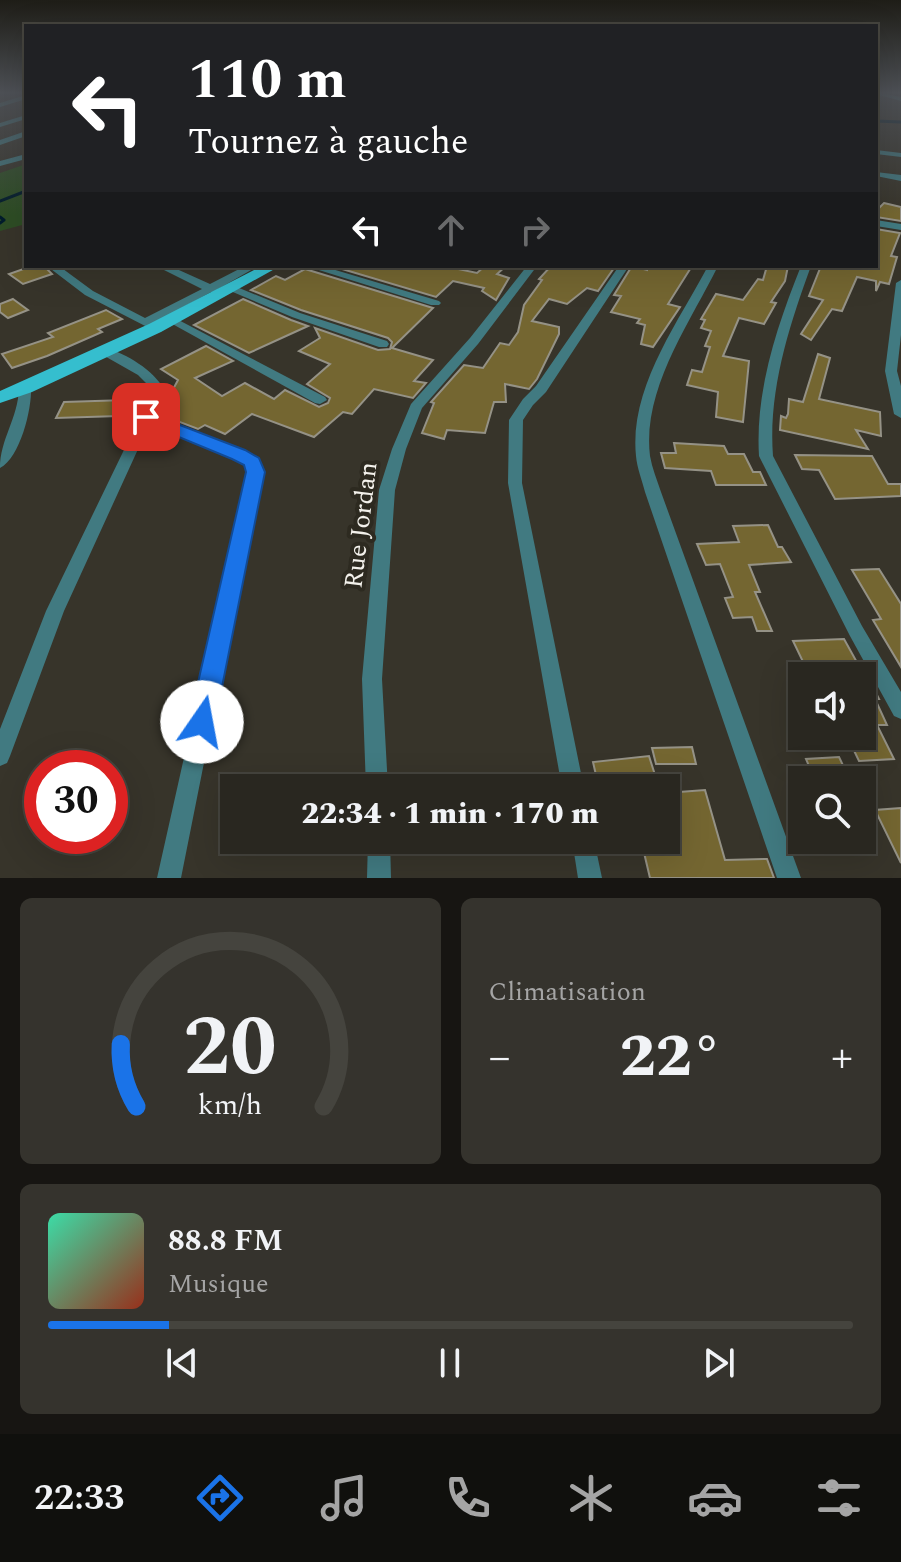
<!DOCTYPE html>
<html lang="fr">
<meta charset="utf-8">
<style>
body{margin:0;font-family:Spectral,serif;background:#35332d;color:#f1f3f6;height:100vh;display:flex;flex-direction:column;font-size:30px;white-space:nowrap}
*{box-sizing:border-box;margin:0}
p{font-size:26px;color:#a5a5a5}
.icon{flex:none;width:44px;height:44px;fill:none;stroke:currentColor;stroke-width:2;stroke-linecap:round;stroke-linejoin:round}
.map{position:relative;height:878px;overflow:hidden}
.details{display:flex;flex-direction:column;gap:20px;padding:20px;background:#171512;flex:1}
.details>*{flex:none}
.hud{position:absolute;left:24px;top:24px;width:854px;height:244px;border-radius:0px;box-shadow:0 8px 32px #0002,0 0 0 2px #45443e;background:#202124;color:#fff;overflow:hidden}
.fabs{position:absolute;left:788px;top:662px;display:grid;gap:16px}
.fabs a{display:grid;place-items:center;width:88px;height:88px;border-radius:0px;background:#292720;box-shadow:0 8px 32px #0002,0 0 0 2px #45443e;font-size:40px}
.speed{position:absolute;left:24px;top:750px;display:flex;gap:16px;font-size:40px;font-weight:700;text-align:center}
.speed>*{display:grid;place-content:center;width:104px;height:104px;border-radius:50%;background:#292720;box-shadow:0 8px 32px #0002,0 0 0 2px #45443e;line-height:1}
.speed .limit{border:12px solid #d22;background:#fff;color:#111}
.pin{position:absolute;display:grid;place-items:center;width:68px;height:68px;color:#fff;margin:-34px;border-radius:16px;box-shadow:0 4px 12px #0006}
.me{position:absolute;width:88px;margin:-44px;rotate:12deg;stroke-linejoin:round;filter:drop-shadow(0 0 6px #0008)}
.turn{display:flex;align-items:center;gap:28px;height:168px;padding:0 32px;font-size:36px}
.turn .icon{width:104px;height:104px;stroke-width:2.5}
.turn b{display:block;font-size:56px;line-height:68px}
.lanes{display:flex;align-items:center;height:76px;padding:0 32px;background:#0003;justify-content:center;gap:40px;direction:ltr}
.lanes .off{opacity:.35}
.big{font-size:60px;font-weight:800;line-height:1.1}
.details .widget{flex:1;display:flex;flex-direction:column;justify-content:center;gap:12px;min-width:0;padding:0 28px;border-radius:12px;background:#35332d}
.details .dial{align-items:center;gap:0}
.dial svg{height:208px;overflow:visible;fill:none;stroke:#45443e;stroke-width:7;stroke-linecap:round;text-anchor:middle}
.dial text{fill:#f1f3f6;stroke:none}
.song{display:flex;align-items:center;gap:24px}
.cover{width:96px;height:96px;border-radius:12px;background:linear-gradient(135deg,hsl(160 70% 55%),hsl(10 70% 35%))}
.played{height:8px;border-radius:4px;background:linear-gradient(90deg,#1a73e8 15%,#45443e 15%)}
.keys{display:flex;justify-content:space-around;direction:ltr}
.heat{display:flex;justify-content:space-between;align-items:center;font-size:44px;direction:ltr}
.details .tiles{flex:1;display:grid;gap:20px;grid-template-columns:1fr 1fr}
.widget:last-child{grid-column:span 2}
.trip{position:absolute;left:220px;top:774px;width:460px;height:80px;border-radius:0px;background:#292720;box-shadow:0 8px 32px #0002,0 0 0 2px #45443e;font-weight:800;line-height:80px;text-align:center}
.dock{display:flex;height:128px;justify-content:space-around;align-items:center;background:#10100d;color:#a5a5a5}
.dock .icon{width:56px;height:56px}
.dock .selected{color:#1a73e8}
.dock b{font-size:36px;color:#f1f3f6}
.map>svg:first-child{display:block}
</style>
<div class="map">
<svg width="901" height="878" viewBox="0 0 901 878">
<rect width="100%" height="100%" fill="#37342a"/>
<polygon fill="#2e4d25" points="26,164 26,224 0,231 0,173"/>
<g fill="none" stroke-linecap="round" stroke-linejoin="round">
<g stroke="#021c2c" stroke-width="3">
<polyline points="876,121 901,122"/>
<polyline points="0,201 26,191"/>
<polyline points="0,217 4,220 0,223"/>
</g>
</g>
<g fill="#746631" stroke="#959286" stroke-width="2">
<polygon points="884,203 901,207 901,221 876,217 876,211"/>
<polygon points="876,229 900,233 891,256 897,257 889,284 880,282 876,291 876,281 857,277 842,311 832,309 811,340 801,334 823,300 809,296 821,266 876,266"/>
<polygon points="32,266 44,266 52,274 23,284 9,274"/>
<polygon points="332,266 444,266 477,273 485,266 506,266 497,274 509,278 496,300 482,291 484,288 453,281 436,297"/>
<polygon points="551,266 614,268 598,291 587,288 567,304 549,299 532,321 559,327 559,334 537,379 529,389 505,384 506,402 494,402 485,433 447,430 444,439 422,433 434,403 431,402 464,365 483,368 500,343 509,345 518,332 524,305 542,280 539,279"/>
<polygon points="632,266 647,270 647,266 692,266 668,304 680,307 653,347 641,344 645,325 637,323 640,319 611,312 621,296 614,295"/>
<polygon points="767,266 788,266 785,281 771,302 776,303 764,324 739,318 723,356 749,361 743,422 716,417 718,392 687,385 692,370 702,372 710,347 705,346 711,331 701,328 705,320 701,319 716,294 743,300 758,279 763,280"/>
<polygon points="305,269 433,308 392,348 433,360 414,381 426,383 413,398 374,389 352,414 343,412 314,437 252,414 225,434 205,425 198,429 177,421 163,408 178,380 161,369 206,346 233,361 195,378 222,396 245,383 274,399 285,390 319,407 328,403 330,398 307,384 330,364 299,351 320,338 315,328 378,350 390,349 392,342 388,338 301,310 251,290 276,276 285,280"/>
<polygon points="13,299 28,310 8,318 0,312 0,304"/>
<polygon points="243,299 291,320 308,326 249,353 194,325"/>
<polygon points="106,310 122,319 98,329 102,332 47,356 12,368 2,354 53,337 48,333"/>
<polygon points="818,354 830,358 819,399 880,412 881,436 856,430 868,449 780,430 781,416 786,418 788,414 789,399 803,402"/>
<polygon points="126,400 119,416 56,418 64,402"/>
<polygon points="674,443 724,446 728,454 744,454 753,472 760,472 766,485 716,485 711,471 665,468 661,453 676,453"/>
<polygon points="795,455 872,456 888,484 901,484 901,496 835,499 819,470 802,469"/>
<polygon points="768,525 778,547 782,547 791,562 749,565 760,592 755,592 772,631 757,631 752,617 733,618 725,598 733,597 720,564 706,565 697,544 739,542 733,526"/>
<polygon points="879,569 901,604 901,667 873,620 881,619 852,570"/>
<polygon points="844,639 859,666 806,668 793,641"/>
<polygon points="862,665 879,699 875,699 887,725 877,725 894,759 859,761 847,736 862,736"/>
<polygon points="692,747 696,764 656,764 652,748"/>
<polygon points="649,756 655,775 598,784 593,762"/>
<polygon points="839,757 850,780 815,780 806,759"/>
<polygon points="705,790 725,860 767,859 774,878 650,878 641,840 666,840 666,793"/>
<polygon points="901,808 901,863 875,810"/>
</g>
<g fill="none" stroke-linecap="round" stroke-linejoin="round">
<g fill="#417a81" fill-rule="evenodd">
<polygon points="876,92 901,97 901,101 876,94"/>
<polygon points="26,95 26,99 0,107 0,103"/>
<polygon points="26,115 26,119 0,127 0,123"/>
<polygon points="26,131 26,136 0,145 0,140"/>
<polygon points="876,150 901,153 901,157 876,154"/>
<polygon points="26,154 26,159 0,166 0,161"/>
<polygon points="876,172 901,175 901,181 876,176"/>
<polygon points="876,220 901,224 901,230 876,226"/>
<polygon points="47,266 59,266 93,291 145,318 202,289 156,266 170,266 210,284 245,266 258,266 218,289 218,292 211,292 154,323 157,326 151,329 85,295"/>
<polygon points="306,266 322,266 439,301 441,303 439,305 431,305"/>
<polygon points="527,266 537,266 478,344 422,408 406,449 395,490 382,679 388,788 366,788 362,679 379,490 392,449 411,404 470,338"/>
<polygon points="619,266 629,266 546,392 533,405 523,420 522,483 584,788 562,788 508,483 509,420 523,399 536,386"/>
<path d="M708,266H718C690,323 642,389 650,456C652,468 657,480 661,492L801,878H777L645,492C642,480 637,468 636,456C629,388 678,323 708,266Z"/>
<path d="M801,266H811C789,326 768,391 773,456L862,626L901,692V719L894,716L850,636L759,456C755,391 777,326 801,266Z"/>
<polygon points="901,280 901,335 897,371 901,386 901,418 894,414 885,371 896,283"/>
<polygon points="232,285 300,313 387,341 389,344 387,347 379,347 292,317 228,290 227,288"/>
<polygon points="171,316 325,397 327,400 320,404 315,403 167,321 165,319"/>
<path d="M105,347C128,355 152,369 165,390L154,415L244,451L257,459L262,472L181,878H157L248,472L245,464L234,457L150,423L64,611L10,756L7,763L0,766V729L46,611L153,390L138,375L101,354L99,351Z"/>
<path d="M25,384L31,388C32,409 20,458 0,468C0,439 18,419 19,388Z"/>
<polygon points="368,840 390,840 391,878 367,878"/>
<polygon points="572,840 594,840 602,878 578,878"/>
</g>
<polygon fill="#35bece" fill-rule="evenodd" points="262,266 280,266 161,332 32,392 0,403 0,391 149,324"/>
</g>
<linearGradient id="sky" x2="0" y2="1"><stop stop-color="#1e1d17"/><stop offset="0.43" stop-color="#4d5055"/><stop offset="1" stop-color="#4d5055" stop-opacity="0"/></linearGradient>
<rect width="901" height="215" fill="url(#sky)"/>
<polygon fill="#1a73e8" stroke="#114b97" stroke-width="2" points="146,412 245,450 259,458 265,472 215,722 211,730 202,734 193,730 189,722 246,472 244,465 232,459 140,421 137,417 140,413"/>
<g text-anchor="middle" stroke-width="8" stroke-linejoin="round" paint-order="stroke">
<g font-size="26" fill="#f3f1eb" stroke="#2d2a20">
<text transform="translate(360 525) rotate(-83)" y="9">Rue Jordan</text>
</g>
</g>
</svg>
<div class="fabs">
<a><svg class="icon" aria-label="sound" viewBox="0 0 24 24"><path d="M4 9h4l5-4v14l-5-4H4zM17 9q2 3 0 6"/></svg></a>
<a><svg class="icon" aria-label="search" viewBox="0 0 24 24"><circle cx="10" cy="10" r="6"/><path d="M15 15l6 6"/></svg></a>
</div>
<div class="speed"><div class="limit">30</div></div>
<div class="pin" style="left:146px;top:417px;background:#d93025"><svg class="icon" aria-label="arrive" viewBox="0 0 24 24"><path d="M6 21V4h12l-3 4 3 4H6"/></svg></div>
<svg class="me" style="left:202px;top:722px" viewBox="-20 -20 40 40"><circle r="19" fill="#fff"/><path d="M0-13L10 11 0 6-10 11z" fill="#1a73e8"/></svg>
<div class="trip">22:34 · 1 min · 170 m</div>
<div class="hud">
<div class="turn"><svg class="icon" aria-label="left" viewBox="0 0 24 24"><path d="M17 20v-9H6M10 6l-5 5 5 5"/></svg><div><b>110 m</b>Tournez à gauche</div></div>
<div class="lanes"><svg class="icon" aria-label="left" viewBox="0 0 24 24"><path d="M17 20v-9H6M10 6l-5 5 5 5"/></svg><svg class="icon off" aria-label="ahead" viewBox="0 0 24 24"><path d="M12 20V5M6 11l6-6 6 6"/></svg><svg class="icon off" aria-label="right" viewBox="0 0 24 24"><path d="M7 20v-9h11M14 6l5 5-5 5"/></svg></div>
</div>
</div>
<section class="details">
<div class="tiles">
<div class="widget dial"><svg viewBox="0 0 100 80">
<path d="M14 69A42 42 0 1 1 86 69"/>
<path d="M14 69A42 42 0 0 1 8 45" stroke="#1a73e8"/>
<text x="50" y="56" font-size="32" font-weight="700">20</text>
<text x="50" y="72" font-size="11">km/h</text>
</svg></div>
<div class="widget"><p>Climatisation</p>
<div class="heat"><a>−</a><b class="big">22°</b><a>+</a></div>
</div>
<div class="widget">
<div class="song"><i class="cover"></i><div><b>88.8 FM</b><p>Musique</p></div></div>
<div class="played"></div>
<div class="keys"><svg class="icon" aria-label="previous" viewBox="0 0 24 24"><path d="M18 5L8 12l10 7zM5 5v14"/></svg><svg class="icon" aria-label="pause" viewBox="0 0 24 24"><path d="M8 5v14M16 5v14"/></svg><svg class="icon" aria-label="next" viewBox="0 0 24 24"><path d="M6 5l10 7-10 7zM19 5v14"/></svg></div>
</div>
</div>
</section>
<nav class="dock">
<b>22:33</b>
<svg class="icon selected" aria-label="directions" viewBox="0 0 24 24"><path d="M12 3l9 9-9 9-9-9zM9 14v-3h6M13 9l2 2-2 2"/></svg>
<svg class="icon" aria-label="music" viewBox="0 0 24 24"><path d="M9 18V5l10-2v13"/><circle cx="6" cy="18" r="3"/><circle cx="16" cy="16" r="3"/></svg>
<svg class="icon" aria-label="phone" viewBox="0 0 24 24"><path d="M5 4h4l2 5-3 2q2 4 5 5l2-3 5 2v4C11 20 4 13 5 4z"/></svg>
<svg class="icon" aria-label="climate" viewBox="0 0 24 24"><path d="M12 3v18M4 7l16 10M4 17L20 7"/></svg>
<svg class="icon" aria-label="car" viewBox="0 0 24 24"><path d="M5 17H2v-5l4-1 3-4h7l3 4 3 1v5h-3M9 17h6M6 11h13"/><circle cx="7" cy="17" r="2"/><circle cx="17" cy="17" r="2"/></svg>
<svg class="icon" aria-label="filters" viewBox="0 0 24 24"><path d="M4 7h16M4 17h16"/><circle cx="9" cy="7" r="2"/><circle cx="15" cy="17" r="2"/></svg>
</nav>
